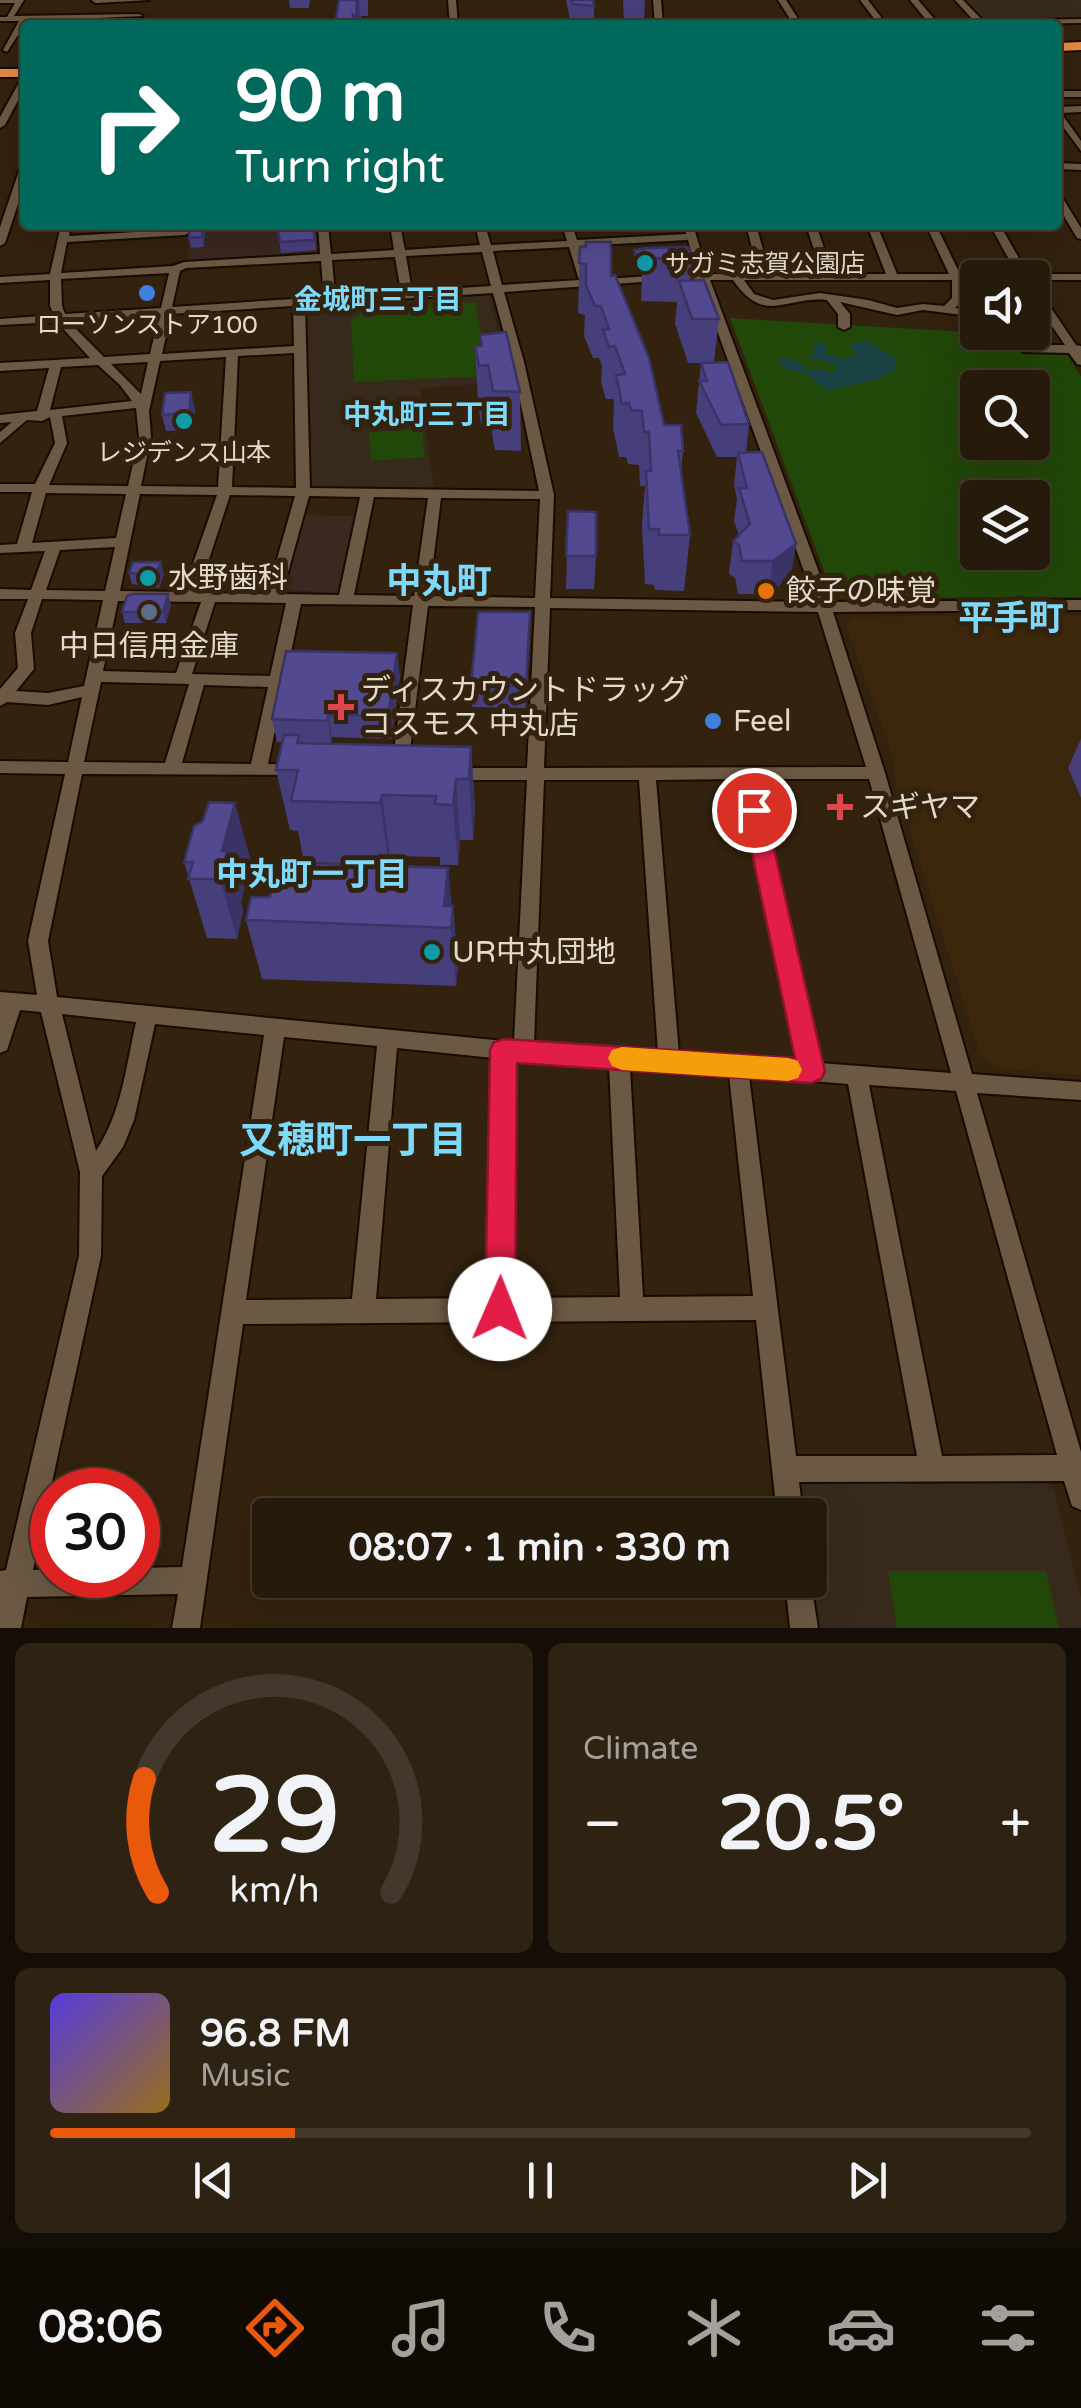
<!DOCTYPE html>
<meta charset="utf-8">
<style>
body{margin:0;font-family:"Varela Round","Noto Sans JP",sans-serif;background:#2e2313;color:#f1f3f6;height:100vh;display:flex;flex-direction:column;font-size:38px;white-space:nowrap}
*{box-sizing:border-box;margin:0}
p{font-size:32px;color:#a4a19c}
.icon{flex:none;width:55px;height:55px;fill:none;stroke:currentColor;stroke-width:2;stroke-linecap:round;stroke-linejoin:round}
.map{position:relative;height:1628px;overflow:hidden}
.drawer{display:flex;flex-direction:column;gap:15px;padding:15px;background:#150e06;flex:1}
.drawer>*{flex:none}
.hud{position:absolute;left:20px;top:20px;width:1042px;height:210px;border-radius:10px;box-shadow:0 10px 40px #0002,0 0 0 2px #42382b;background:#00695c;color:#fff;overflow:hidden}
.fabs{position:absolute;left:960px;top:260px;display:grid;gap:20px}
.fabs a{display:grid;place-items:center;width:90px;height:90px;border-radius:10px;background:#261a0a;box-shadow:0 10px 40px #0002,0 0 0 2px #42382b;font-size:50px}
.speed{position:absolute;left:30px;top:1468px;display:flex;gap:20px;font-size:50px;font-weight:700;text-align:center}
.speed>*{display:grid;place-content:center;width:130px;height:130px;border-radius:50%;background:#261a0a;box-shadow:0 10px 40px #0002,0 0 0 2px #42382b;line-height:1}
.speed .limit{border:15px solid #d22;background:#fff;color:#111}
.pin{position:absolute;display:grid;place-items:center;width:85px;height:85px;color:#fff;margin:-42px;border:5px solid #fff;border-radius:50%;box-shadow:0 2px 10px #0007}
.me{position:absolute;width:110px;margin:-55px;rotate:1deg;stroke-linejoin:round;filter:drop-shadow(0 0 8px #0008)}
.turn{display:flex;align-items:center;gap:35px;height:210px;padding:0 50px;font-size:45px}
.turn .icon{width:130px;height:130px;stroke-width:2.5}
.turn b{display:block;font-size:70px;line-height:85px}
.big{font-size:75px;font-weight:700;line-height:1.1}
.drawer .widget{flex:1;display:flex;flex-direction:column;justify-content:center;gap:15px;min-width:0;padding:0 35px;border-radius:15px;background:#2e2313}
.drawer .dial{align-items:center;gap:0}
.dial svg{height:260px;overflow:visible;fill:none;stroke:#42382b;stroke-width:7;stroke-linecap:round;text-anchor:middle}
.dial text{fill:#f1f3f6;stroke:none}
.song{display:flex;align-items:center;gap:30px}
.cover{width:120px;height:120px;border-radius:15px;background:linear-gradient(135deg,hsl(250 70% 55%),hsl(40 70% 35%))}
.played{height:10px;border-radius:5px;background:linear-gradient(90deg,#ea580c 25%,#42382b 25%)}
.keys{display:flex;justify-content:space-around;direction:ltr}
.heat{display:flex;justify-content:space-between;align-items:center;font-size:55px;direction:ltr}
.drawer .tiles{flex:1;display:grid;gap:15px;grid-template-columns:1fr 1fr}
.widget:last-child{grid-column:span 2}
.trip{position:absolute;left:252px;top:1498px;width:575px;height:100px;border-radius:10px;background:#261a0a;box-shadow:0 10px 40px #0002,0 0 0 2px #42382b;font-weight:700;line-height:100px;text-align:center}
.menu{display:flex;height:160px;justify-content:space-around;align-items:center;background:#0f0a04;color:#a4a19c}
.menu .icon{width:70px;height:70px}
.menu .selected{color:#ea580c}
.menu b{font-size:45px;color:#f1f3f6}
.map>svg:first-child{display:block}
</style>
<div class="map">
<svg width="1081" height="1628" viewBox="0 0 1081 1628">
<rect width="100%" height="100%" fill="#32220e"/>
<g fill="#3a2821">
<polygon points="189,225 317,225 320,258 188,263"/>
<polygon points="303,515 359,516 343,593 283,590"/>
</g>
<polygon fill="#3c270d" points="1081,615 1081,1075 996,1068 981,1057 898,793 892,753 845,623 855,617"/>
<g fill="#372a1c">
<polygon points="964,0 1081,0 1081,19 983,22"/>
<polygon points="485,294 489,296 511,382 420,388 434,489 309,488 304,306"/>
<polygon points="806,1479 1044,1480 1054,1491 1081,1598 1081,1628 816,1628 810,1580 810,1515 802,1515 798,1487"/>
</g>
<g fill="#214709" fill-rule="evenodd">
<polygon points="475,302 489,376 354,382 351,320 367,309"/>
<path d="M730,318L985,333L991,344L1067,355L1081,377V597L843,598L833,595ZM978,388H1032V442H978ZM978,498H1032V552H978Z"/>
<polygon points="422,429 425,457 371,461 369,432"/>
<polygon points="888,1571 1046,1571 1059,1628 897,1628"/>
</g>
<path fill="#184144" d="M866,341L894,357L897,368C879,384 852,382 829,391L806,374L786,369L777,361L781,357L804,364V370L825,369L832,374L837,368L835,364L801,355H812L815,348L812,342L825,343V354L844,359L856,357L850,344Z"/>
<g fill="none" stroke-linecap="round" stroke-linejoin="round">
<g stroke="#190b00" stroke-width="4">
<g id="minor">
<polygon points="0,0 24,0 14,16 139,14 143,16 27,21 7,52 3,50 19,21 0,21 0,17 7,17 15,3 0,3"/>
<polygon points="149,0 96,3 92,1 93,0"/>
<polygon points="448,0 456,0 458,25 450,25"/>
<polygon points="653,0 661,0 663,25 655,25"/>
<polygon points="778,0 786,0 802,25 794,25"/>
<polygon points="860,0 868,0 887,25 879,25"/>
<polygon points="910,0 918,0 937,22 974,21 955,0 963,0 983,21 1081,19 1081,23 908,25 928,22"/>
<polygon points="25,57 24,70 17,72 21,60"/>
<polygon points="25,76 25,87 5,125 0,128 0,117 21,79"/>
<rect x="1058" y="91" width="23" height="6"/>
<polygon points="1081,106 1081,112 1061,113 1081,141 1081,151 1058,120 1058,107"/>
<polygon points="1058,163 1081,164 1081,170 1058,169"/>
<polygon points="25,165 25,183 5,243 0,246 0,227 20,168"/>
<polygon points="1058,196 1062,197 1081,228 1081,239 1077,238 1058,206"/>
<path d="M61,225H71L69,236L185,229L190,232L185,235L67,242L61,273L173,266L184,262L320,254L318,225H328L331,254L394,250L390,225H400L405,250L480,245L475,225H485L491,245L567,241L562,225H572L577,240L686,234L685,225H693L708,274H759L746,225H756L770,274H822L806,225H816L833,274H886L867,225H877L897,274H949L926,225H936L960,274H1017L990,225H1000L1028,274H1081V280H1032V278H978V280H963L964,299L955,308L978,311V317L923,310L897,315L840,302L850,314V327L844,330L838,327V314L827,300C785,296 765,326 733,280H710L830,602L1081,600V610L833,612L885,773L972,1074L1081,1082V1100L977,1093L1081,1452V1510L1072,1506L1064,1481L799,1482L803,1515H777L756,1320L243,1324L200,1628H172L178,1594L27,1597L21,1628H0V1571L6,1570L79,1256L80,1172L41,1012L20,1010L7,1050L0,1053V992L37,995L28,941L65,774L0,773V761L68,762L82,697L48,705L7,702L0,706V689L18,668L15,633L28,599H0V589L31,590L45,551L0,553V545L17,544L32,492H0V484H35L55,443L50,417L42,421L27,420L0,443V432L12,422L0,423V415L37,411L49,368L0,371V363L90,358L57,322L0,325V319L54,315L50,306V280L0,283V277L50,274ZM688,240L697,274L687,277L699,280L815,602L550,598L554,495L524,362L504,292L670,280L671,278L666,275L589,280L579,246ZM569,247L579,280L502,285L493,251ZM482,252L491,286L412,291L406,256ZM395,257L401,292L335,296L332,260ZM321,261L324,297L172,307L180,271L186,268ZM169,273L161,308L65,314L62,306L61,279ZM744,280H952V298L944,306L923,304L897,308L868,300L820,293L773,300L754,294ZM493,293L512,362L539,491L310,488L305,305ZM293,306L294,346L162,354L171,314ZM159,315L150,354L104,357L68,321ZM294,353L296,488L232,487L238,356ZM226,357L218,487L141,486L151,437L149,411L160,361ZM148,362L141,394L111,364ZM98,365L120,385L132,401L50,410L61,367ZM136,408L139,437L128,486L49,485L67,443L62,416ZM46,493L126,494L116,538L32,543ZM140,494L217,495L183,592L120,591ZM230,495L295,496L267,594L198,593ZM309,496L360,497L339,595L282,594ZM374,497L428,498L414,596L354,595ZM441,498L540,499L535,598L429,596ZM115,547L105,591L46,590L60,550ZM42,599L103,600L84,686L48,693L16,691L34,669L31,633ZM118,601L201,602L176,673L103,671ZM215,602L286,603L270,676L192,674ZM301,604L413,605L392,766L400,772L408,766L428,606L535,607L527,768H452L443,774L452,780H527L514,1042L57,997L48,941L82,774L307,775L309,771L301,765L268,764ZM550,608L818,612L866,767L544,768ZM101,682L189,684L165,763L84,762ZM204,685L268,687L251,764L182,763ZM738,779L799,1062L679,1054L656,780ZM756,779H869L951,1073L820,1063ZM544,780H639L658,1052L534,1043ZM62,1014L136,1022C126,1066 122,1112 96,1151ZM155,1024L264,1035L182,1567L138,1568V1575H52V1569L33,1570L101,1256L102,1176L123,1147L134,1120ZM284,1037L377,1046L352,1299L246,1300ZM397,1048L493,1058L488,1298L376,1299ZM513,1060L609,1066L620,1297L512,1298ZM630,1068L729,1075L753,1296L643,1297ZM749,1076L848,1084L917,1456H796ZM869,1085L956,1091L1057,1455L942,1456Z"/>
<polygon points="1032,285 1036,286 1076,345 1081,346 1081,365 1077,364 1069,353 1023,352 1009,332 1020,332 1030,345 1065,345 1032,297"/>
<polygon points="810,1577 818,1628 790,1628 785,1580 810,1580"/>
</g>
</g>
<g stroke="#190b00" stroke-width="4">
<g id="highway">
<polygon points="1081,42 1081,50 1058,51 1058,43"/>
<rect x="0" y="69" width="25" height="8"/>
</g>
</g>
<use href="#minor" fill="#6b5943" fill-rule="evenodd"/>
<use href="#highway" fill="#e68a43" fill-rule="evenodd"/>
</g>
<g fill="#473f7c">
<polygon points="289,0 310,0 309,8 290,8"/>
<polygon points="339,0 368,0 368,16 361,16 360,25 335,25"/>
<polygon points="566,0 593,0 594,6 594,25 571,25"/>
<polygon points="623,0 645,0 644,25 624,25"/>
<polygon points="190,225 258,225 205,228 204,247 191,248 189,238"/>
<polygon points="277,225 314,225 316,250 281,253"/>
<polygon points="580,247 611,276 664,425 683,451 681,472 690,535 684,591 655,590 654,585 645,584 642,525 645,486 640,486 639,465 628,464 626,457 619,457 613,428 614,404 613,399 606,399 601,382 602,366 599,358 593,358 584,336 585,315 578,313"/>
<polygon points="634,250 692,259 690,280 719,319 714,362 749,424 746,453 791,577 768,594 738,594 735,578 729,574 733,541 739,535 734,521 737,499 734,485 737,457 717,457 696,413 701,363 688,363 675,324 677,302 641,301 642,272 634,255"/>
<polygon points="480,335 520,392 521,451 495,450 490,423 481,424 478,404 475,346 481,346"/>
<polygon points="195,408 193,430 166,431 162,415"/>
<polygon points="568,511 596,556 594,589 566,589"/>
<polygon points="129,573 164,574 159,588 132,584"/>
<polygon points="171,605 166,623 125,623 122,612"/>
<polygon points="530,612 526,708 472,707 471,685"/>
<polygon points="400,676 391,739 332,737 331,744 300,743 471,747 475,808 473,840 460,840 458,865 440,865 440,857 390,856 389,864 304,862 298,831 290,830 276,770 282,742 277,742 272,719"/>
<polygon points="1081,739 1081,798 1068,768"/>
<polygon points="235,803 251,863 241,902 243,911 237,939 207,938 184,862"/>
<polygon points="453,906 458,965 456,986 262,979 246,920"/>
</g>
<g fill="#3a3365">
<polygon points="357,0 359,0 360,25 357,25"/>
<polygon points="203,225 205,225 205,228 204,247 202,237"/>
<polygon points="191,392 195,408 193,430 189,413"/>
<polygon points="796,544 791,577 768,594 773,561"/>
<polygon points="161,562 164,574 159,588 156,576"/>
<polygon points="168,594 171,605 166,623 163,612"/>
<polygon points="530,612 530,635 526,708 526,686"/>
<polygon points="397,653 400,676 391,739 388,716"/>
<polygon points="328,715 332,737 331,744 328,721"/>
<polygon points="471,747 475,808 473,840 469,779"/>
<polygon points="456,779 460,840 458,865 453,805"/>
<polygon points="382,795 390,856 389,864 380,803"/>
<polygon points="235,803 251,863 241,902 243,911 237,939 220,879 222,851"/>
<polygon points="448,868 458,965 456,986 451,928 444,906"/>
</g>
<g fill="#534990" stroke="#3a3365" stroke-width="2.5">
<polygon points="339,0 357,0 356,19 353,15 353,22 344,22 344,25 335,25"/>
<polygon points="571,0 593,0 594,6 573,4"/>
<polygon points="221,19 220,25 115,25 116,22"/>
<polygon points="190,225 203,225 202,237 189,238"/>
<polygon points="277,225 313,225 315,240 280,242"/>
<polygon points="586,242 611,242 611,276 615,275 649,358 664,425 681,425 683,451 678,451 690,535 659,535 659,529 649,529 646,471 651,471 649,432 644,432 642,411 631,410 629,403 622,404 616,375 625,374 615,346 609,347 603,330 609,329 601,306 595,306 586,285 586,264 579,263 580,247 586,247"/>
<polygon points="688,247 692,259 644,258 643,248"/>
<polygon points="643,249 642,267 634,250"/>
<polygon points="704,280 719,319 692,319 679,281"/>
<polygon points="506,332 520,392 493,391 488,365 479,366 475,346 482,346 480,335"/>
<polygon points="728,362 749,424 721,425 699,381 707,381 701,363"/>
<polygon points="191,392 189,413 162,415 165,393"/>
<polygon points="762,452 796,544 773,561 742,561 739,545 733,541 750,524 739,488 747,488 738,453"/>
<polygon points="568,511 596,512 596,556 566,556"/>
<polygon points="133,562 161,562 156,576 129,573"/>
<polygon points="133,594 168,594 163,612 122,612 127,596"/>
<polygon points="478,612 530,612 526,686 471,685"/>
<polygon points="286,651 397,653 388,716 328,715 328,721 272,719"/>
<polygon points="284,735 299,735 297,743 471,747 469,779 456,779 453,805 435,804 436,796 382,795 380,803 291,801 298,770 276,770"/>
<polygon points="209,802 235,803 222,851 227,851 220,879 188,879 193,862 184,862 194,826 203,821"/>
<polygon points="278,862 448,868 444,906 453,906 451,928 246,920 251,897 270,897"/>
</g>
<polygon fill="#e11d48" stroke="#92132f" stroke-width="2.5" points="754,802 765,810 825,1071 821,1079 811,1083 517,1063 515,1309 511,1320 500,1325 489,1320 485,1309 490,1050 494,1042 504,1039 795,1058 743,810"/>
<polygon fill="#f59e0b" points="622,1047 788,1058 798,1061 802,1070 798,1078 788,1081 622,1070 612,1066 608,1058 612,1050"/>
<g fill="#0f9aa8" stroke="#32220e" stroke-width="4">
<circle cx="645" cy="263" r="10"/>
<circle cx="184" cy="421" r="10"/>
<circle cx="148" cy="578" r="10"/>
<circle cx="432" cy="952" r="10"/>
</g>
<g fill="#3f7fe0" stroke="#32220e" stroke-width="4">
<circle cx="147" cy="293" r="10"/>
<circle cx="713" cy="721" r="10"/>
</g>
<circle fill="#e8710a" stroke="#32220e" stroke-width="4" cx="766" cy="591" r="10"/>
<circle fill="#5c6f8a" stroke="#32220e" stroke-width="4" cx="149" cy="612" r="10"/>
<g fill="#e0444e" stroke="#32220e" stroke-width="4">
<path d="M336 692h10v10h10v10h-10v10h-10v-10h-10v-10h10z"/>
<path d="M835 792h10v10h10v10h-10v10h-10v-10h-10v-10h10z"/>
</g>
<g text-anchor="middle" stroke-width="10" stroke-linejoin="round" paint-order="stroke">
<g font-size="25" fill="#e3d9cd" stroke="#32220e">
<text x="665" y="272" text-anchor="start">サガミ志賀公園店</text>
<text x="147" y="333">ローソンストア100</text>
<text x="184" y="461">レジデンス山本</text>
</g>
<g font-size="28" font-weight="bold" fill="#7edafc" stroke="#32220e">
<text x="378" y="309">金城町三丁目</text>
<text x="427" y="424">中丸町三丁目</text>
</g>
<g font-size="30" fill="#e3d9cd" stroke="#32220e" text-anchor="start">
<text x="168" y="588">水野歯科</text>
<text x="786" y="601">餃子の味覚</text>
<text x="149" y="656" text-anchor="middle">中日信用金庫</text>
<text x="361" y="700">ディスカウントドラッグ<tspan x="361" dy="34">コスモス 中丸店</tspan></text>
<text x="733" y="731">Feel</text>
<text x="860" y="817">スギヤマ</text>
<text x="452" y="962">UR中丸団地</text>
</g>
<g font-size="32" font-weight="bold" fill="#7edafc" stroke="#32220e">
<text x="312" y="885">中丸町一丁目</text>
</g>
<g font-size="35" font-weight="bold" fill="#7edafc" stroke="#32220e">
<text x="439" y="593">中丸町</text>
<text x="1011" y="630">平手町</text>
</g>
<g font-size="38" font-weight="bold" fill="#7edafc" stroke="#32220e">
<text x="353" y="1153">又穂町一丁目</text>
</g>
</g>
</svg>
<div class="fabs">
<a><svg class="icon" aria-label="sound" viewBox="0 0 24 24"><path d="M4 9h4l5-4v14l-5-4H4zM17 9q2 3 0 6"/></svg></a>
<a><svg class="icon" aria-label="search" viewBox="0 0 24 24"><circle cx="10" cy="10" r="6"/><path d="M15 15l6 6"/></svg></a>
<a><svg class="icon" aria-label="layers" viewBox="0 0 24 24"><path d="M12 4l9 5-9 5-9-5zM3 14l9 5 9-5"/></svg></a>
</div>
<div class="speed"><div class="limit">30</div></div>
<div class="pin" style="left:754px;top:810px;background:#d93025"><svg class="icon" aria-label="arrive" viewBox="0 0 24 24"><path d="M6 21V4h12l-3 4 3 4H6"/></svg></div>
<svg class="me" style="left:500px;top:1309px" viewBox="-20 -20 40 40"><circle r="19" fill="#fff"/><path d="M0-13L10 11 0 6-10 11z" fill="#e11d48"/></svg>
<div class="trip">08:07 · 1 min · 330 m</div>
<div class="hud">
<div class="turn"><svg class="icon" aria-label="right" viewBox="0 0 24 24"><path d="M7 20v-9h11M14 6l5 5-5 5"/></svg><div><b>90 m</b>Turn right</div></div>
</div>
</div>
<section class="drawer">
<div class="tiles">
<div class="widget dial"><svg viewBox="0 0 100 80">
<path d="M14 69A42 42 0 1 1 86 69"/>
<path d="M14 69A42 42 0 0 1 10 34" stroke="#ea580c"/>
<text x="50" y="56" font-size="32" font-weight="700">29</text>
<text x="50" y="72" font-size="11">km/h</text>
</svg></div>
<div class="widget"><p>Climate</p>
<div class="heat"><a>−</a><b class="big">20.5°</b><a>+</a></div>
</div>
<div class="widget">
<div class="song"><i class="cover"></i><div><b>96.8 FM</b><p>Music</p></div></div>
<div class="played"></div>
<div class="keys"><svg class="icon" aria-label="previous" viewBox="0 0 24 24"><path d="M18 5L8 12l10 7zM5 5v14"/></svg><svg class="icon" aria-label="pause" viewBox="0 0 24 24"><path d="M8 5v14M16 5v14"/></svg><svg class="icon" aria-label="next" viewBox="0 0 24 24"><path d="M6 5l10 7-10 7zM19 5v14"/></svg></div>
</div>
</div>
</section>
<nav class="menu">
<b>08:06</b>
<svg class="icon selected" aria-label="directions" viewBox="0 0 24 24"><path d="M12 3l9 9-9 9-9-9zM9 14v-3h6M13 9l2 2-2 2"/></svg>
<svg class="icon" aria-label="music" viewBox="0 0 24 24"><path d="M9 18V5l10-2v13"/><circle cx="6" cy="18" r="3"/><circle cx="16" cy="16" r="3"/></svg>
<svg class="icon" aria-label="phone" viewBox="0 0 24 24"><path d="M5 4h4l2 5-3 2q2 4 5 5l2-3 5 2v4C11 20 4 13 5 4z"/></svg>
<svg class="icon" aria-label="climate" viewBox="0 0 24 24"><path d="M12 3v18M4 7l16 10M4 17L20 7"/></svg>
<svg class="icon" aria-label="car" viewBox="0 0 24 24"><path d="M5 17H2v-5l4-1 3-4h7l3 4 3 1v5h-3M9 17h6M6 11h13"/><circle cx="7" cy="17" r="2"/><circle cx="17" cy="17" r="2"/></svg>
<svg class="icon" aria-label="filters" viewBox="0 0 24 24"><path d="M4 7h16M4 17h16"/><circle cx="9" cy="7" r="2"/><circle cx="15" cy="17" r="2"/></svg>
</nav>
